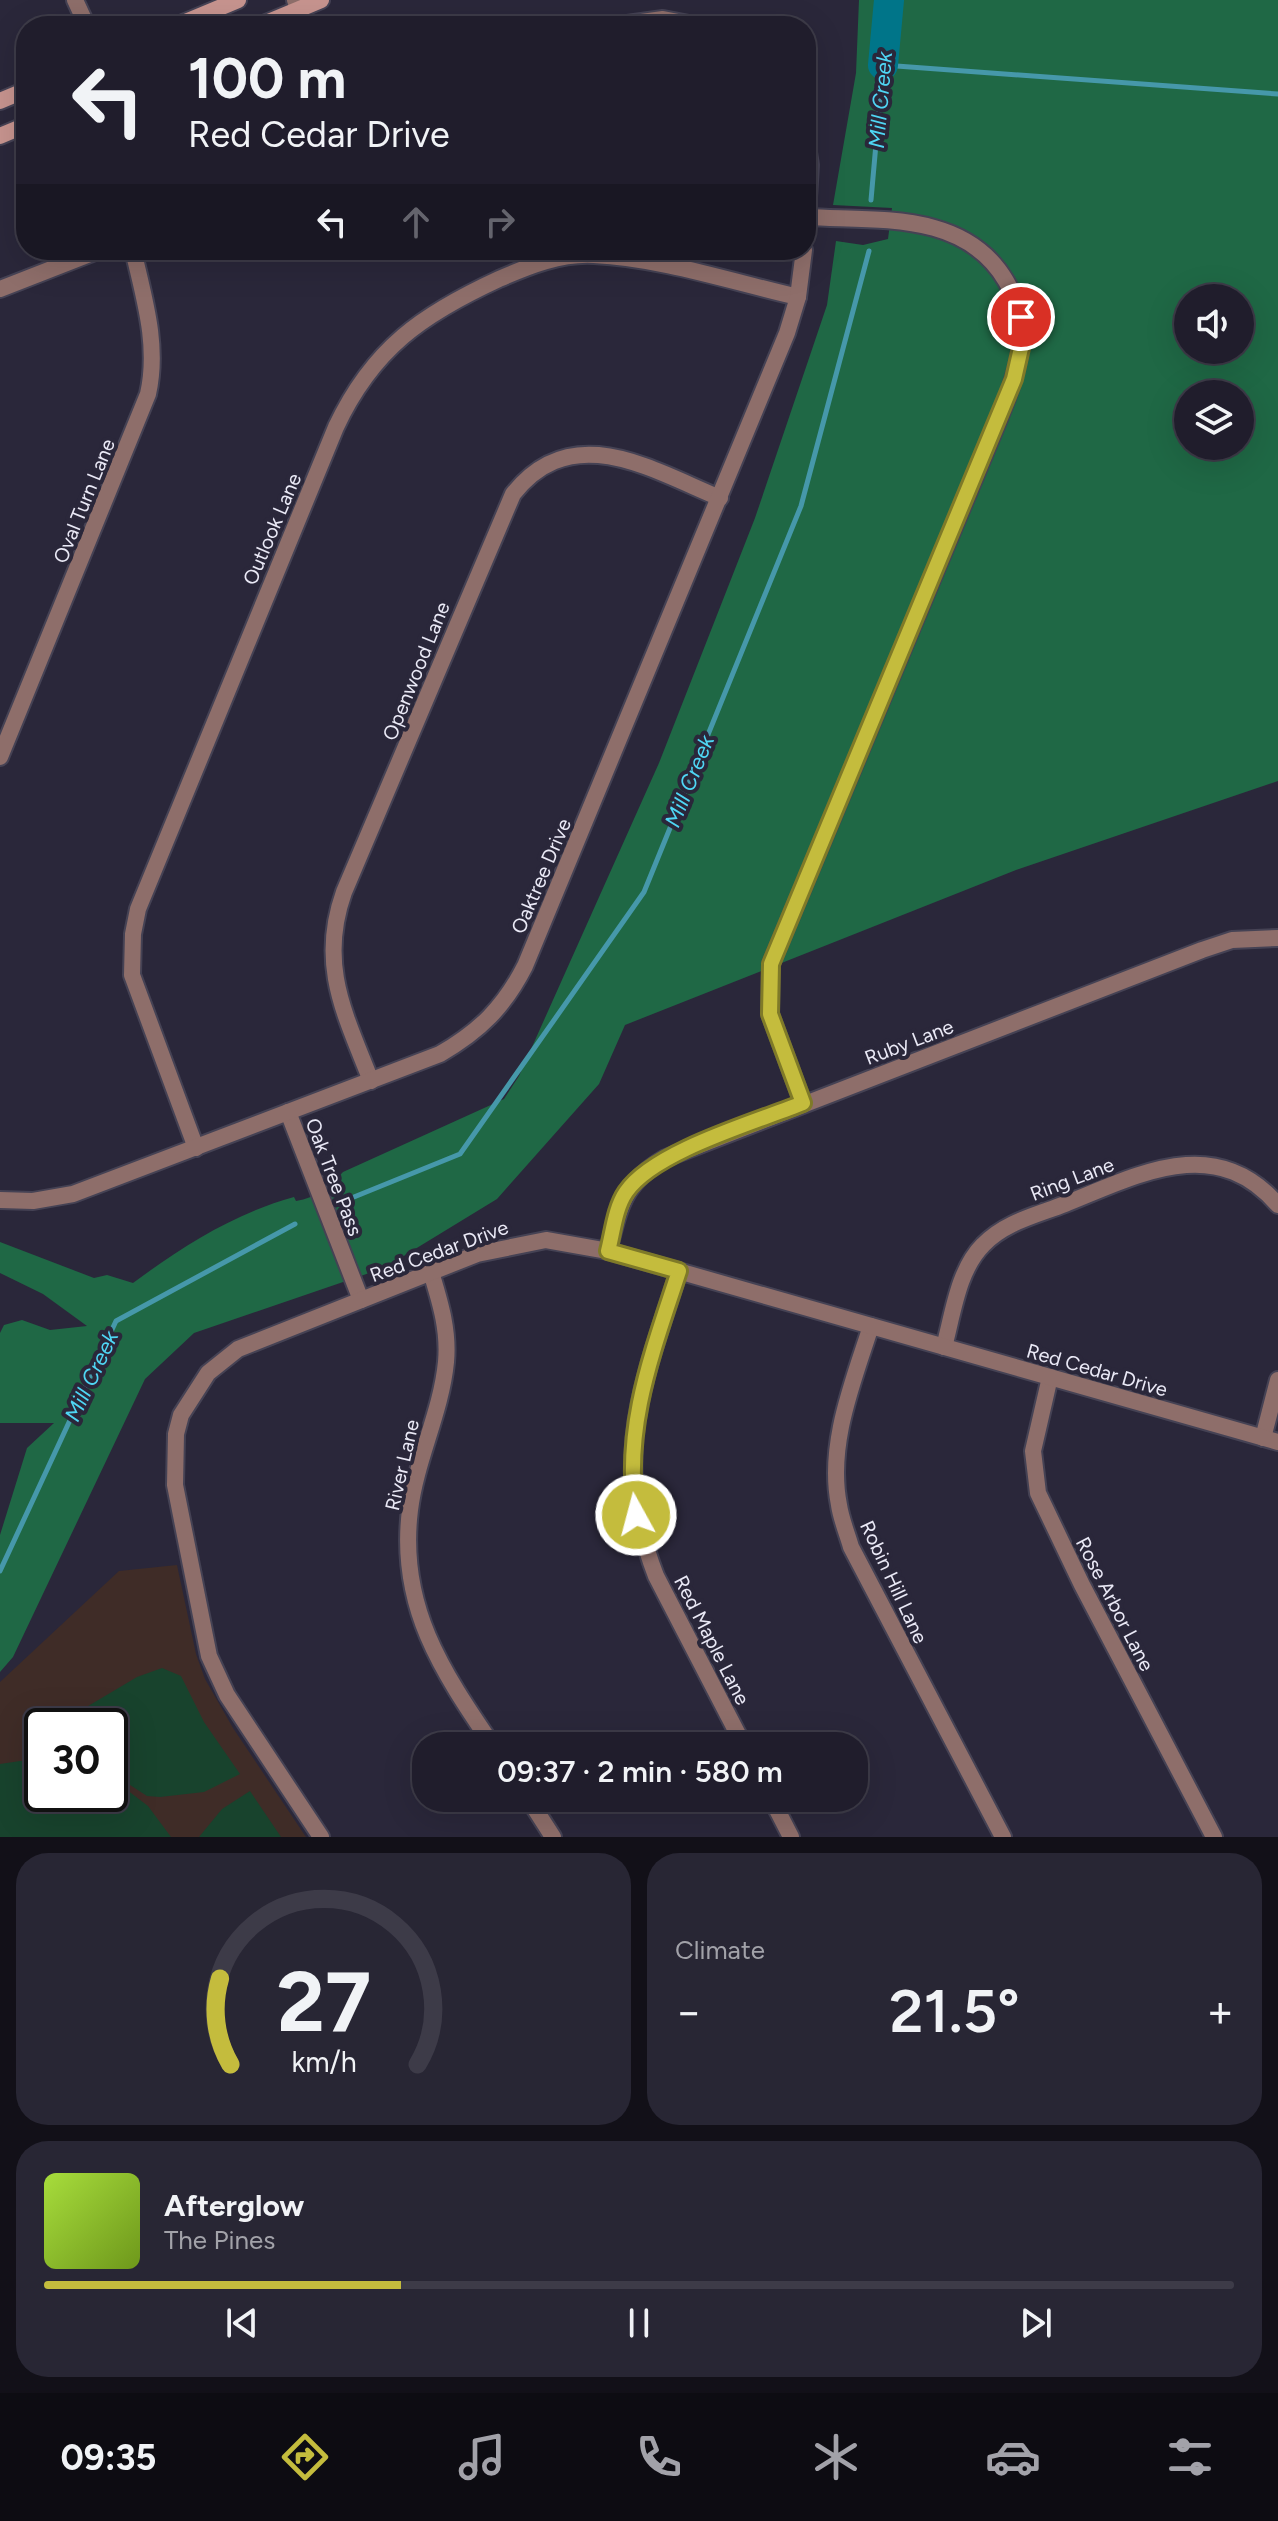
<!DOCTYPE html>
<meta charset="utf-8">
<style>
body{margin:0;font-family:Figtree,sans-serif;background:#282634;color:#f1f3f6;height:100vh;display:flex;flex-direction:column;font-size:30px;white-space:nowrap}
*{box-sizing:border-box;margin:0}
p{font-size:26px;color:#a2a2a9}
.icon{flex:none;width:44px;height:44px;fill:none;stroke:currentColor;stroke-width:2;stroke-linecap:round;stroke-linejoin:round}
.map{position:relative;height:1837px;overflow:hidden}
.side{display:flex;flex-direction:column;gap:16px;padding:16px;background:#121018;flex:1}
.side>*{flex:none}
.hud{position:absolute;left:16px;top:16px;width:800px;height:244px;border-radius:32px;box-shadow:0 8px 32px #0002,0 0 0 2px #3d3b48;background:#201d2c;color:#f1f3f6;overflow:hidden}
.buttons{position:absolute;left:1174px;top:284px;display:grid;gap:16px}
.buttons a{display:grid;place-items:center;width:80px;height:80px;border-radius:50%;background:#201d2c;box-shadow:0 8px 32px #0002,0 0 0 2px #3d3b48;font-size:40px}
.speed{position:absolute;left:24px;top:1708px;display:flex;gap:16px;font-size:40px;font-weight:700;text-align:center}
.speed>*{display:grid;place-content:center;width:104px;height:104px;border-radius:50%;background:#201d2c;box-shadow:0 8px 32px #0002,0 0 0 2px #3d3b48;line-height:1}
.speed .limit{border:4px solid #111;border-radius:12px;background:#fff;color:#111}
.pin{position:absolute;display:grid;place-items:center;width:68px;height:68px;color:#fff;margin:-34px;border:4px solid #fff;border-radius:50%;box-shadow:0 2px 8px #0007}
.me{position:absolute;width:88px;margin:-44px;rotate:353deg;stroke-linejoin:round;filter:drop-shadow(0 0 6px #0008)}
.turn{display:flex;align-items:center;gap:28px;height:168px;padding:0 40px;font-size:36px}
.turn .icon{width:104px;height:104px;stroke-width:2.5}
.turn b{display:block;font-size:56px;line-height:68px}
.lanes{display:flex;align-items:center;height:76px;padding:0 40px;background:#0003;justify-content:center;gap:40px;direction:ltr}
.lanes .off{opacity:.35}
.big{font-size:60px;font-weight:600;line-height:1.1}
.side .card{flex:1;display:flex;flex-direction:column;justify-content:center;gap:12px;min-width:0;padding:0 28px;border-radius:32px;background:#282634}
.side .dial{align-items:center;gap:0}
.dial svg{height:208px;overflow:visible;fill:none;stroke:#3d3b48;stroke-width:7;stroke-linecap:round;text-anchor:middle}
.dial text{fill:#f1f3f6;stroke:none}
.song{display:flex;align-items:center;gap:24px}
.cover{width:96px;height:96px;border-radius:12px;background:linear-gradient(135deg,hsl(80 70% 55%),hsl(80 70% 35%))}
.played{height:8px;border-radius:4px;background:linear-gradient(90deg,#c4bc3d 30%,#3d3b48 30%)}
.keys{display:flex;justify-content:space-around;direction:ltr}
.heat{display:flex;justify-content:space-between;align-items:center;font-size:44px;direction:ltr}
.side .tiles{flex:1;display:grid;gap:16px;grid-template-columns:1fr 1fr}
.card:last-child{grid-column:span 2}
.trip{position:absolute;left:412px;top:1732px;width:456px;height:80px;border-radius:32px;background:#201d2c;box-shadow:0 8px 32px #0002,0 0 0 2px #3d3b48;font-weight:600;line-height:80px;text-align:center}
.tabs{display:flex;height:128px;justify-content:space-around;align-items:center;background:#0d0c12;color:#a2a2a9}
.tabs .icon{width:56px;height:56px}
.tabs .selected{color:#c4bc3d}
.tabs b{font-size:36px;color:#f1f3f6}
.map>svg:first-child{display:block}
</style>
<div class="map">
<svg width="1278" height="1837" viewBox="0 0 1278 1837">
<rect width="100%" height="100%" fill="#2a273a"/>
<path fill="#3f2c27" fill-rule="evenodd" d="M177,1565L196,1654L205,1679L233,1728L306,1837H0V1682L119,1571ZM42,1726H110V1794H42Z"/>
<g fill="#18432d">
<polygon points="162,1668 181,1676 204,1722 240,1774 204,1792 160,1797 147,1796 110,1772 110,1726 67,1726 68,1718 137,1677"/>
<polygon points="20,1761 42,1761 42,1794 110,1794 110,1777 148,1806 171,1837 0,1837 0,1764"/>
<polygon points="250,1791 281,1837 199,1837 222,1809"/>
</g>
<path fill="#1f6845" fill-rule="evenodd" d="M859,0H1278V781L1016,870L625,1025L599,1084L497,1199L384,1268L194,1333L145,1379L13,1657L0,1672V1535L27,1448L54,1423H0V1333L4,1325L22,1320L50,1330L87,1326L43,1294L0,1273V1242L94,1278L107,1275L133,1283C183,1246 233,1214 294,1197L296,1201C316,1198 329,1187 343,1172L504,1099L519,1076L659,763L755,518L827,305L836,241L863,245L888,239L892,208L833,205L856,73ZM1188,298H1240V350H1188ZM1188,394H1240V446H1188Z"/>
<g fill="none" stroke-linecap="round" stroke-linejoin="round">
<g stroke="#4698aa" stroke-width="5">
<polyline points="871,200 883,65 1278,94"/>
<polyline points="349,1199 460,1154 644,892 801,506 869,251"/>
<polyline points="0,1571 116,1321 295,1224"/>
</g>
<polyline stroke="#007589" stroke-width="30" points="883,65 889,0"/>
<g stroke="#454254" stroke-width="20">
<g id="minor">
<polyline points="75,0 87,26"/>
<polyline points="295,0 303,26"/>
<polyline points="613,26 663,19 699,26"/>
<polyline points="806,140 810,165 806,229"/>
<polyline points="0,289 100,250"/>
<path d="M0,757L148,394C159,345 144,298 133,250"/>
<path d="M371,1081C345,1014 318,965 344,892L513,494C572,419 650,469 720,498"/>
<path d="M803,1103L770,1014L771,964L984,455C998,420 1016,383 1021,345C1024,321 1018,302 1006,281C965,211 879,221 807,217"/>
<polyline points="288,1112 361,1300"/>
<path d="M196,1148L132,975L133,934L138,909L336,427C373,348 423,314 499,279C529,266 561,253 594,255C660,258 733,282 798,297"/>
<path d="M0,1200L33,1201L73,1194L440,1054C480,1031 504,1007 525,966L787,333L798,297L804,250"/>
<path d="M608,1251C620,1205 623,1183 666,1158L1202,950L1232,940L1278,938"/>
<path d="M679,1271C642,1386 610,1457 656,1576L744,1746"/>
<path d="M431,1272C440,1302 449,1330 446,1362C441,1413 416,1460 410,1510C398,1606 442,1671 493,1746"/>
<path d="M871,1326C853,1382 827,1445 839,1505C841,1519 847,1533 851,1547L1003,1837"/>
<path d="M944,1347C953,1314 958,1270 983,1245C1005,1222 1037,1215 1065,1204C1138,1175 1215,1132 1278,1205"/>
<polyline points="1050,1377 1033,1451 1038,1493 1082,1585 1214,1837"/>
<polyline points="1263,1438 1278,1380"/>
<polyline points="528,1798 553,1837"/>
<polyline points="771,1798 791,1837"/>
<polyline points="321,1837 227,1695 209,1656 175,1485 176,1434 181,1415 208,1373 238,1349 477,1254 546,1240 608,1251 1278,1442"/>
</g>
</g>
<g stroke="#454254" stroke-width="20">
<g id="secondary">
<polyline points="176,26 238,0"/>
<polyline points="259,26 321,0"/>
<polyline points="0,101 26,90"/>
<polyline points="0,136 26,125"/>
</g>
</g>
<use href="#minor" stroke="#8e6e6a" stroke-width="16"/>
<use href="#secondary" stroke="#c7948f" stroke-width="16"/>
</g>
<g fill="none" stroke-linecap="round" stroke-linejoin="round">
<g stroke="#7f7a28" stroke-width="20">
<path id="route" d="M636,1515C623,1427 652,1354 679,1271L608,1251C613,1232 615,1208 626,1192C654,1151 756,1122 803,1103L770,1014L771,964L1014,379L1021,348V317"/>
</g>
<use href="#route" stroke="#c4bc3d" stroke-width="14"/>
</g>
<g text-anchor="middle" stroke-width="8" stroke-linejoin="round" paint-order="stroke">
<g font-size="20" fill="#eae9f6" stroke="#2a273a">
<text transform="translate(84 501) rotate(-68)" y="7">Oval Turn Lane</text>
<text transform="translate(272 529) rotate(-67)" y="7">Outlook Lane</text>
<text transform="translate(416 671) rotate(-68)" y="7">Openwood Lane</text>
<text transform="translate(541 876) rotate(-67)" y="7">Oaktree Drive</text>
<text transform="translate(909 1042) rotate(-21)" y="7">Ruby Lane</text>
<text transform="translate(334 1177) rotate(69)" y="7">Oak Tree Pass</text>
<text transform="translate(1072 1179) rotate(-21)" y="7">Ring Lane</text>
<text transform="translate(439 1251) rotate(-20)" y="7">Red Cedar Drive</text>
<text transform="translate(1097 1370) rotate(16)" y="7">Red Cedar Drive</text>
<text transform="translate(402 1465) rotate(-77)" y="7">River Lane</text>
<text transform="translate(894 1582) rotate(65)" y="7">Robin Hill Lane</text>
<text transform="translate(1115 1604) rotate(63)" y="7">Rose Arbor Lane</text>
<text transform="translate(712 1640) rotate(63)" y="7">Red Maple Lane</text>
</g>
<g font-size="22" font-style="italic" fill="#4fd6f4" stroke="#2a273a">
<text transform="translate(880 100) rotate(-85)" y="8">Mill Creek</text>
<text transform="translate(689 781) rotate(-68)" y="8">Mill Creek</text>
<text transform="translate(91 1376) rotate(-65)" y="8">Mill Creek</text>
</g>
</g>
</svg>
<div class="buttons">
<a><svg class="icon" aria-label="sound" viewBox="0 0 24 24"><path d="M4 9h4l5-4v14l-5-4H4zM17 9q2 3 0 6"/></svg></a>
<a><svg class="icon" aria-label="layers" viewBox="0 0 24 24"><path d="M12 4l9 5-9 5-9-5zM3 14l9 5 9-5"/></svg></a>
</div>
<div class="speed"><div class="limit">30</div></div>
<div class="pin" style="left:1021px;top:317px;background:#d93025"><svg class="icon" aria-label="arrive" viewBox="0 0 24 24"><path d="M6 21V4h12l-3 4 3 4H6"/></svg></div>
<svg class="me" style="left:636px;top:1515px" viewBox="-20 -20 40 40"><circle r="17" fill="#c4bc3d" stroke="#fff" stroke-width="3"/><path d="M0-11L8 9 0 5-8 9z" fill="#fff"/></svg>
<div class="trip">09:37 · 2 min · 580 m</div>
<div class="hud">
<div class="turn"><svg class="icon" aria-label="left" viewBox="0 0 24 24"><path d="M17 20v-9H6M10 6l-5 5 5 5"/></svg><div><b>100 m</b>Red Cedar Drive</div></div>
<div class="lanes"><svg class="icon" aria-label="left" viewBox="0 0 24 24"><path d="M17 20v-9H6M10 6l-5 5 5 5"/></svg><svg class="icon off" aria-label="ahead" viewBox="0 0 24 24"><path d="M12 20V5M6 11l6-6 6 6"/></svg><svg class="icon off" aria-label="right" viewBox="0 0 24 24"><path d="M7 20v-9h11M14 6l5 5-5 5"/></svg></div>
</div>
</div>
<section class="side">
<div class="tiles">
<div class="card dial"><svg viewBox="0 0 100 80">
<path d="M14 69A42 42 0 1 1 86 69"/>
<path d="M14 69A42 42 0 0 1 10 36" stroke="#c4bc3d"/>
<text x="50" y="56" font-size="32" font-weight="700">27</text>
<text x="50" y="72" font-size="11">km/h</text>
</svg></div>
<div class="card"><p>Climate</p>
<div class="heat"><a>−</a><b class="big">21.5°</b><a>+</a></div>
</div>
<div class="card">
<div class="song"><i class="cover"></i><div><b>Afterglow</b><p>The Pines</p></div></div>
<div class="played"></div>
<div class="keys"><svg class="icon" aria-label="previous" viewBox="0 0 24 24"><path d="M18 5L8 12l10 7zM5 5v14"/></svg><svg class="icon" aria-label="pause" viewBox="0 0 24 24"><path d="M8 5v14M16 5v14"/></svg><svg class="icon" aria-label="next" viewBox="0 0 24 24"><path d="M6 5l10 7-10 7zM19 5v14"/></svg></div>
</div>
</div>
</section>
<nav class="tabs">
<b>09:35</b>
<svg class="icon selected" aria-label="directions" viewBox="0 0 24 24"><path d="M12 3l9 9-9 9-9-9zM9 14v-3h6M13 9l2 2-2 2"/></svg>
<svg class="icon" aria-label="music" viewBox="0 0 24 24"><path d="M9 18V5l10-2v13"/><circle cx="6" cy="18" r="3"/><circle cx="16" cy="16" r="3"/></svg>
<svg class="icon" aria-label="phone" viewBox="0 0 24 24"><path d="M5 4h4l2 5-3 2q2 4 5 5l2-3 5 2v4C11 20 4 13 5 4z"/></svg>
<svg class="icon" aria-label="climate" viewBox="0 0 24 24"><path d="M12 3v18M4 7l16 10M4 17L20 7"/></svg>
<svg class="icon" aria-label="car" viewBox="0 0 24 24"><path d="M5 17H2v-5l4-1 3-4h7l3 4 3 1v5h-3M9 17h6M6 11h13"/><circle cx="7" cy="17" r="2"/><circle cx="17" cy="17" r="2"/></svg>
<svg class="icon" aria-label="filters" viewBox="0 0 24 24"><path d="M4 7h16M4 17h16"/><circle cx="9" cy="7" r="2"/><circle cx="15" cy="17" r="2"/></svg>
</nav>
